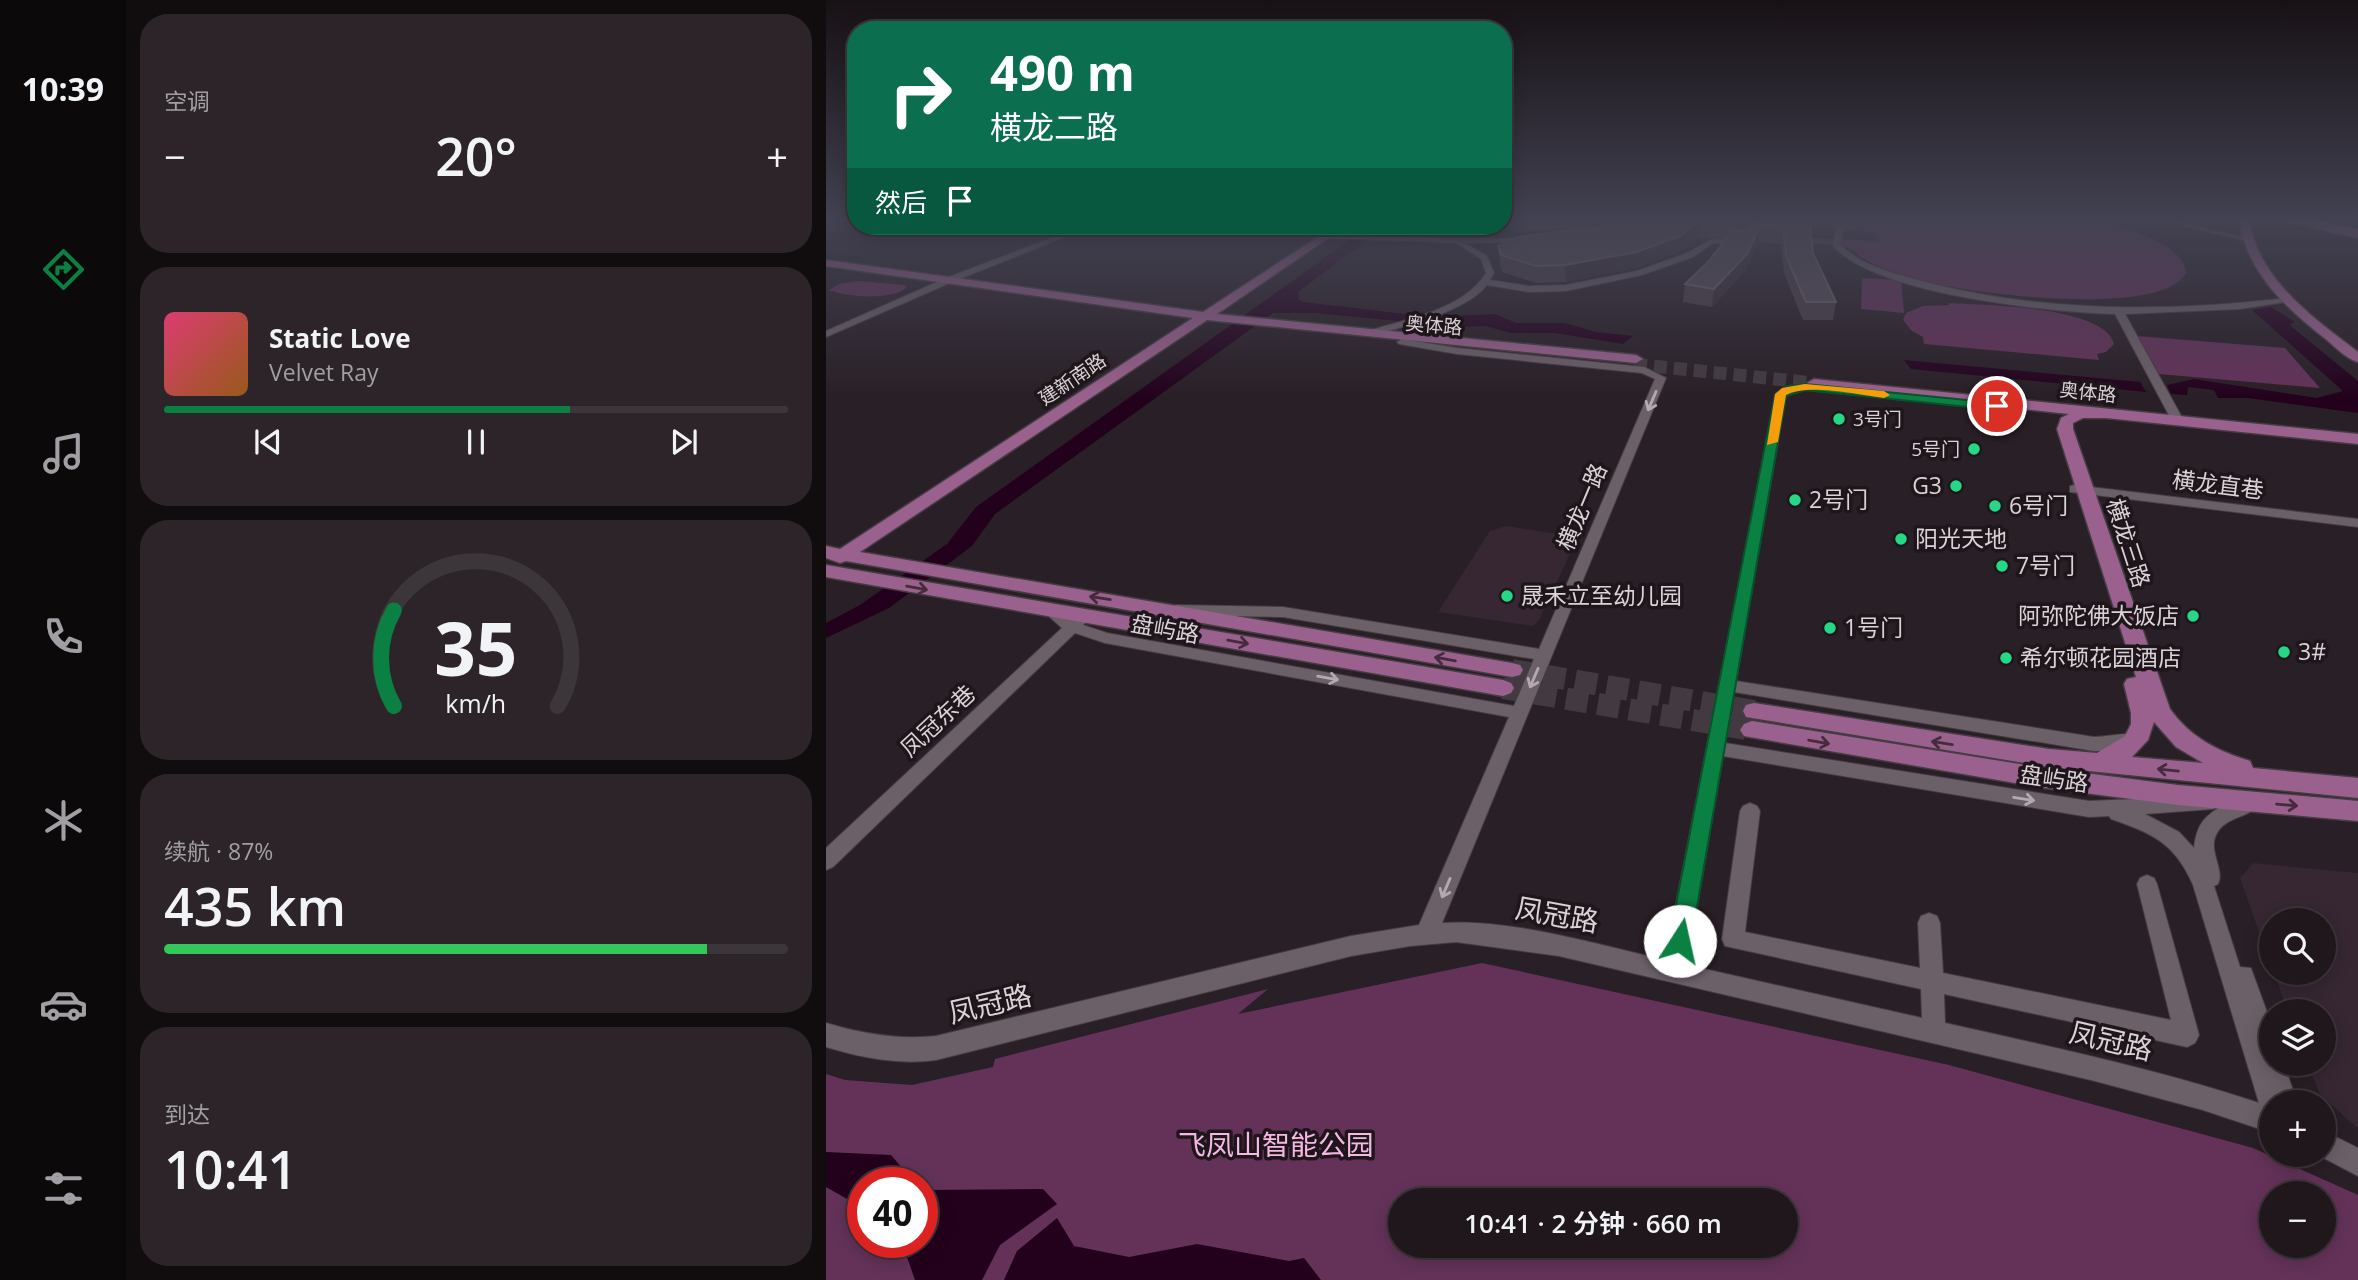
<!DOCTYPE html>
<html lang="zh">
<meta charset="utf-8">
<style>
body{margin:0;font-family:"Open Sans","Noto Sans SC",sans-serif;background:#2c2429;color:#f1f3f6;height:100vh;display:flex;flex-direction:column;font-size:26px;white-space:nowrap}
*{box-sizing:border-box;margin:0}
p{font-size:23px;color:#a19fa3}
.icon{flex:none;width:38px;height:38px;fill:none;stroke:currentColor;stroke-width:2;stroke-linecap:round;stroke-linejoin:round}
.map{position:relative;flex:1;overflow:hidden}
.details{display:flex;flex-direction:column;gap:14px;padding:14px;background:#110d0f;width:700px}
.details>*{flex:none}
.top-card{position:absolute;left:21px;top:21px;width:665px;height:214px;border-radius:28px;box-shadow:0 4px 18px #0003,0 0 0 2px #3c363b;background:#0b6e4f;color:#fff;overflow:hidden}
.buttons{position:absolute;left:1433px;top:908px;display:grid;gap:14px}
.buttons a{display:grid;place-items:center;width:77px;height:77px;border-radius:50%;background:#1f171c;box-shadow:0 4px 18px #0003,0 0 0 2px #3c363b;font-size:35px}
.speed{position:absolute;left:21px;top:1167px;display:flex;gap:14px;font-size:35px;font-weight:700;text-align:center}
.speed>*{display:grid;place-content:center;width:91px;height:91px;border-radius:50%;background:#1f171c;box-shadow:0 4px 18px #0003,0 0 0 2px #3c363b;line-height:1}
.speed .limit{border:10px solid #d22;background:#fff;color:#111}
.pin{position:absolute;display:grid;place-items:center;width:60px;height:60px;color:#fff;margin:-30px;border:4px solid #fff;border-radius:50%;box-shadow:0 2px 7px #0007}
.me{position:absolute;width:77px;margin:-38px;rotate:10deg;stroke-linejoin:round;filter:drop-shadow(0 0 5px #0008)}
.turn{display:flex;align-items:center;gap:24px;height:147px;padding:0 28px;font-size:32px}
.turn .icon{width:91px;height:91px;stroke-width:2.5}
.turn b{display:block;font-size:49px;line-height:60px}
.then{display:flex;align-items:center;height:66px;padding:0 28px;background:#0003;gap:14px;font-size:26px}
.big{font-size:52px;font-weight:600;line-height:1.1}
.details .widget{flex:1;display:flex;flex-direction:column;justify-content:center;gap:10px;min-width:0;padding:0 24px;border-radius:28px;background:#2c2429}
.details .dial{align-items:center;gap:0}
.dial svg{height:182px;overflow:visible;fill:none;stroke:#3c363b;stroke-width:7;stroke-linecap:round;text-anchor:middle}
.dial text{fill:#f1f3f6;stroke:none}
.song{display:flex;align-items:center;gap:21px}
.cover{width:84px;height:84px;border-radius:10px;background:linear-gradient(135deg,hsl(340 70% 55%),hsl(30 70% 35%))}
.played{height:7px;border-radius:4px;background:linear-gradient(90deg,#0b8043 65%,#3c363b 65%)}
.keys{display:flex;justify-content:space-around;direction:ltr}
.heat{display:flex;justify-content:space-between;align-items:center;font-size:38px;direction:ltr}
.charge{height:10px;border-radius:5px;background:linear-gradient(90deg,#34c759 87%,#3c363b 0)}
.trip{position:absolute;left:562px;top:1188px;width:410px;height:70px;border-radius:35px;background:#1f171c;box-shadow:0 4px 18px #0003,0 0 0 2px #3c363b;font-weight:600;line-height:70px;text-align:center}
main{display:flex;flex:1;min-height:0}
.dock{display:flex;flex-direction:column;width:126px;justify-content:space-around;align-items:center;background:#0c090b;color:#a19fa3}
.dock .icon{width:49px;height:49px}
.dock .on{color:#0b8043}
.dock b{font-size:32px;color:#f1f3f6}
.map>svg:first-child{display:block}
</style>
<main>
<nav class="dock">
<b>10:39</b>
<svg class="icon on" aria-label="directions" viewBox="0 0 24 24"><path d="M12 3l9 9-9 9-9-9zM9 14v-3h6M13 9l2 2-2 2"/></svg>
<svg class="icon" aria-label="music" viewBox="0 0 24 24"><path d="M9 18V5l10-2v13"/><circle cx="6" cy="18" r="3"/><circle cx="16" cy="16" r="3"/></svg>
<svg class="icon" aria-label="phone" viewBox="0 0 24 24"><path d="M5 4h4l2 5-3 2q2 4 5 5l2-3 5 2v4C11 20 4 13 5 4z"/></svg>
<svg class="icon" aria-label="climate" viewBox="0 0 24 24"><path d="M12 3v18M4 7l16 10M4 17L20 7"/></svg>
<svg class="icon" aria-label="car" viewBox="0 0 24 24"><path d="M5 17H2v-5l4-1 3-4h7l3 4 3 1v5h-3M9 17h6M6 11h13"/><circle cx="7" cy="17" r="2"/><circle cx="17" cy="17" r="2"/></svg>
<svg class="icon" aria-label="filters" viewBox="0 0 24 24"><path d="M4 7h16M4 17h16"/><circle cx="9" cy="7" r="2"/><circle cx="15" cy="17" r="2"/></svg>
</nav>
<section class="details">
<div class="widget"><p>空调</p>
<div class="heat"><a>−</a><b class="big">20°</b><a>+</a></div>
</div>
<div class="widget">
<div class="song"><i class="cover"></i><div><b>Static Love</b><p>Velvet Ray</p></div></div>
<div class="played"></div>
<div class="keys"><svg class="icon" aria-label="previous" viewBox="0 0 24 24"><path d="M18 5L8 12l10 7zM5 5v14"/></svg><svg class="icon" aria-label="pause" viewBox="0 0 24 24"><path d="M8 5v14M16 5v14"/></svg><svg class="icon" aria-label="next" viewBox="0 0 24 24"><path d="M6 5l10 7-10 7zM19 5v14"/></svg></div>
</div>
<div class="widget dial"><svg viewBox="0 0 100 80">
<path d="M14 69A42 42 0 1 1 86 69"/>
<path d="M14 69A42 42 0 0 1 14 27" stroke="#0b8043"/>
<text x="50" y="56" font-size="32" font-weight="700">35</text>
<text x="50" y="72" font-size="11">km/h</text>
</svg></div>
<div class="widget"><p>续航 · 87%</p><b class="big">435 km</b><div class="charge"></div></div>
<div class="widget"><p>到达</p><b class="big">10:41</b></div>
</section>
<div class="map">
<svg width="1532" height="1280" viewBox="0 0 1532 1280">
<rect width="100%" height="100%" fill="#291f26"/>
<g fill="#362732">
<polygon points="680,526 752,537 713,620 707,626 612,612 664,531"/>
<polygon points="1427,863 1532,873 1532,1129 1494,1094 1481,1064 1498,1064 1498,1012 1462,1011 1448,973 1498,973 1498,920 1446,920 1445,966 1414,878"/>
</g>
<g fill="#643259" fill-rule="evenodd">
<path d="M1030,220C1084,220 1138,220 1191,220C1216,220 1243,217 1267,221C1291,224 1359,243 1360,273C1336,318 1150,294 1106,283C1083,277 1057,270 1036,258C1032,255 1028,250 1023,248C1013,243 993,245 981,244V238L1051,241L1050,233L984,226L986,221L1023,223Z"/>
<polygon points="1036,278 1075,280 1078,313 1035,309"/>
<path d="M33,281L79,285L81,287C68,301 19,297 3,290L13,284Z"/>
<path d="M1123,303C1157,305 1279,306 1288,344L1280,352L1271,354L1273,360L1098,344L1097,337L1086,331L1077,320L1080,313L1097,306L1123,305Z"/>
<polygon points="1311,336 1459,348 1494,388 1333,374"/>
<path d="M656,963L1123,1065L1427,1148L1532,1195V1280H0V1074L19,1080L86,1085L167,1067L169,1059L442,989L412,1014ZM37,1183H96V1242H37ZM1446,1194H1498V1246H1446ZM574,1200H959V1246H574Z"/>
</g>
<g fill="#23011c">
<polygon points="508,226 553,226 555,230 472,292 473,300 477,302 605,317 669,314 690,323 739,323 770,332 807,336 797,344 729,333 685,333 659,326 632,327 490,313 447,313 169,514 146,546 63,608 0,638 0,623 34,605 121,544 150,507 539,229"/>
<polygon points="1445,307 1469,322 1464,324 1466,327 1532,381 1532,413 1422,398 1392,398 1388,390 1362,387 1361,395 1345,394 1341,385 1368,379 1491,398 1517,391 1426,310"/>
<polygon points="1078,360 1314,382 1320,392 1085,369"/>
<polygon points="0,1152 65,1155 89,1183 37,1183 37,1208 0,1187"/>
<polygon points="96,1187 101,1190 217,1189 231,1204 174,1245 156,1280 89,1280 76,1243 96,1242"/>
<polygon points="231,1218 248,1246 303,1257 371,1244 463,1261 478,1258 495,1280 178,1280 191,1251"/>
</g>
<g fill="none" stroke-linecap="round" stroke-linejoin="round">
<polyline stroke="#433a41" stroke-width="13" stroke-dasharray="13 7" stroke-linecap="butt" points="808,364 988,383"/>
<g stroke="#433a41" stroke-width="22" stroke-dasharray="22 10" stroke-linecap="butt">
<polyline points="686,670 928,711"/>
<polyline points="677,688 926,730"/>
</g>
<g stroke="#453d43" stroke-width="2">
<g id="minor">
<polygon points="0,220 6,220 0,223"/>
<path d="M924,220H932L923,246L887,243L867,257L816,275L740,291L703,292L661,285C641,311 580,326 548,335L545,334V330C582,319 638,309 660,273L655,259L630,243L500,238L496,236L500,234L624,239L704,238L707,242L639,243L661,256L668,273L664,280L703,286L740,285L811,271L861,253L886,239L917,241Z"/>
<path d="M1012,220H1020L1014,244C1035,266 1067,273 1096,281C1216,313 1339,312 1462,298L1466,301L1414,309L1299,314L1358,421L1352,424L1346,421L1289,314C1224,312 1051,295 1007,246Z"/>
<polygon points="1331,220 1345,220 1425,239 1421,241"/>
<polygon points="257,226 267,226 126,282 0,337 0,331 120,278"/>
<path d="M576,339L631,348L818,367L840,378L616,923C682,918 773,945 839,960L950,394L961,387L979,384L1195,406V410L1191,411L979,390L960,396L910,681L1268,737C1280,737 1303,732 1311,734L1314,739L1311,744L1291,751H1268L908,692L899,743L1263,801L1380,796L1387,799L1390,804L1387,809L1319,814L1353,832L1368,848C1369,838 1371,829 1377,821C1387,809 1416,792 1432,797L1435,802C1426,818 1398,816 1390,835C1382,851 1399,870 1392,884L1388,886L1414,967L1425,968L1446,1026V1064H1458L1471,1102H1446V1133L1377,1110L1269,1081L733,956L630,942L584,946L525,956L110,1060C72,1065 37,1058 0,1047V1023C37,1034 72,1040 110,1036L525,936L593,925L683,717L279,643L249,633L7,867L0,870V848L236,628L217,611L225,606L245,620L252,617L257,619L260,622L257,625L281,633L688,706L708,659L457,617L350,615L342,610L350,605L457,607L713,649L829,379L816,373L631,354L573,344L571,342ZM897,756L1263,817L1283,816L1285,819C1326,833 1349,843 1367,885L1433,1103C1331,1069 1225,1047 1119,1023L1118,994L1361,1047L1369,1043L1373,1035L1331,884L1328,878L1321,875L1314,878L1311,884L1345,1020L1117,973L1114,923L1111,916L1103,913L1095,916L1092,923L1094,968L919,932L934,811L931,806L924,803L917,806L914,811L896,939L899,946L1095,989L1096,1018L861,965Z"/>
<polygon points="1248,485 1532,519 1532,527 1244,492 1244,486"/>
<polygon points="1498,1131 1532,1148 1532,1176 1492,1155 1498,1155"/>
</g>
</g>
<g stroke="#453d43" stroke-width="3">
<g id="major">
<path d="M1413,220H1423C1433,280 1486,317 1532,352V362C1521,359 1510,348 1501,340C1461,309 1421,273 1413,220Z"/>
<polygon points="1451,220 1471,220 1532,232 1532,238"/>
<polygon points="509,226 520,226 391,314 810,355 817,359 810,363 381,320 34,552 686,663 694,665 697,670 694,675 686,677 20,561 14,563 0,558 0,546 14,549 367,318 0,266 0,260 377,312"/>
<path d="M988,379L1532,434V444L1280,418H1257L1247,423V429L1344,709C1364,737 1391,751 1424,761L1427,768L1532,778V798L1223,767L920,717L917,711L920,705L928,703L1223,749L1271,753L1299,736L1305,724V713L1298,684L1301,679L1310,677L1231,429L1235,418L1243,414L983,386L981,383ZM1328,722L1350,747L1377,763L1306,757L1322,740Z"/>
<polygon points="0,565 677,680 685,683 688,688 685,693 677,696 0,577"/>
<polygon points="926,721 1212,767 1352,785 1532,801 1532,821 1352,805 1212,787 918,736 914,730 918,724"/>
</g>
</g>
<g stroke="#453d43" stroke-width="3">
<polygon id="highway" points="1467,220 1490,220 1532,229 1532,235"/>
</g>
<use href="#minor" fill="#6c6068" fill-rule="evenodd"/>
<use href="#major" fill="#9b618e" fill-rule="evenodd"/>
<use href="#highway" fill="#bb61a7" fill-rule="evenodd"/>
</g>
<polygon fill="#493e46" points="677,220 793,220 776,226 785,225 799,220 922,220 918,231 926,232 931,220 988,220 984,229 987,253 1010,302 1007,320 977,320 958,273 955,244 933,242 919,271 886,307 857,302 859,284 883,261 901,238 872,238 853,252 810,268 740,282 710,283 676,272 674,263 672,246 748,229 696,231 645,227 643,226 677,226"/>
<g fill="#362b33">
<polygon points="766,220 793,220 766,229"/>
<polygon points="918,220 922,220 915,238 917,222"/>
<polygon points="873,222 872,238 853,252 810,268 740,282 739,265"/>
<polygon points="934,226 933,242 919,271 886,307 888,289"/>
</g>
<g fill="#584e56" stroke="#6c636a" stroke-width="2">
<polygon points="799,220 918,220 917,222 873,222 854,236 811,252 739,265 710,266 675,255 672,246 692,237 785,225"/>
<polygon points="931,220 984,220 984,222 987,253 1010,302 980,302 960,256 957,228 934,226 921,254 888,289 859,284 883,261 906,231 926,232"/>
</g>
<defs><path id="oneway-shaft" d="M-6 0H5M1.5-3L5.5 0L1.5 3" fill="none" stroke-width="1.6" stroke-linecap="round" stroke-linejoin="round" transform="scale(1.75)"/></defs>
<g stroke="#b3aab0">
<use href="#oneway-shaft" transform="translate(826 401) rotate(113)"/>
<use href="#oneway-shaft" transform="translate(502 678) rotate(10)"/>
<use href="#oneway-shaft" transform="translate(708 678) rotate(113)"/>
<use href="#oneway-shaft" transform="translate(1198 799) rotate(9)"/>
<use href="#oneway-shaft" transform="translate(620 888) rotate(113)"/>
</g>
<g stroke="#442c3e">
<use href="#oneway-shaft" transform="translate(91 588) rotate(10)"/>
<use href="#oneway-shaft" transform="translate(274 598) rotate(-171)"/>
<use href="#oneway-shaft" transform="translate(412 642) rotate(10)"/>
<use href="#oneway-shaft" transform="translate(619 659) rotate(-170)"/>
<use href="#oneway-shaft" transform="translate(993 742) rotate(10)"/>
<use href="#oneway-shaft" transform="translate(1116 743) rotate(-171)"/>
<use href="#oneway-shaft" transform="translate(1342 770) rotate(-174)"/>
<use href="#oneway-shaft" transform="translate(1461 805) rotate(5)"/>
</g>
<linearGradient id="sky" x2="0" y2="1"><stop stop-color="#171115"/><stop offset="0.55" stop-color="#434252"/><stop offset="1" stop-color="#434252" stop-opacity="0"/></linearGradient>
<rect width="1532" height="399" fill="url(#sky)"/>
<polygon fill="#0b8043" stroke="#07532c" stroke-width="2" points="979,384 1171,403 1176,406 1171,410 979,390 960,396 865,941 862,948 854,951 846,948 843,941 949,394 961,386"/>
<path fill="#f59e0b" d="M979,384L1058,391L1064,395L1058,398C1034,395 981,383 960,395L952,442L941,445L949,394L956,388Z"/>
<g fill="#26d886" stroke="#1f161c" stroke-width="2.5">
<circle cx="1013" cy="419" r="7"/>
<circle cx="1148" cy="449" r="7"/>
<circle cx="1130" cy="486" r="7"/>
<circle cx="969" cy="500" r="7"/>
<circle cx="1169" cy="506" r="7"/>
<circle cx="1075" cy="539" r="7"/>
<circle cx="1176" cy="566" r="7"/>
<circle cx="681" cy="596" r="7"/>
<circle cx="1367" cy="616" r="7"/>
<circle cx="1004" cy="628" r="7"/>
<circle cx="1458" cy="652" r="7"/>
<circle cx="1180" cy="658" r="7"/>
</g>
<g text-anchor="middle" stroke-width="7" stroke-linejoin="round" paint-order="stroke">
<g font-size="19" fill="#d9d2d7" stroke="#1f161c">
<text transform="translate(608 325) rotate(5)" y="7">奥体路</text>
<text transform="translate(246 379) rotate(-34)" y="7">建新南路</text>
<text transform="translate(1262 392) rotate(6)" y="7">奥体路</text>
</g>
<g font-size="19" fill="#d9d2d7" stroke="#1f161c" text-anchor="start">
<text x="1027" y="426">3号门</text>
<text x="1134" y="456" text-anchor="end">5号门</text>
</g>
<g font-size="23" fill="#d9d2d7" stroke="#1f161c">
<text transform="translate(1392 485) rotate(7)" y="8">横龙直巷</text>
<text transform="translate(756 507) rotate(-67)" y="8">横龙一路</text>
<text transform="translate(1302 543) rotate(72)" y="8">横龙三路</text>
<text transform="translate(339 629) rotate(10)" y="8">盘屿路</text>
<text transform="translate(112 721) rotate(-43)" y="8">凤冠东巷</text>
<text transform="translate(1228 779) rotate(8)" y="8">盘屿路</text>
</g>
<g font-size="23" fill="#d9d2d7" stroke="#1f161c" text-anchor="start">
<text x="1116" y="494" text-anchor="end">G3</text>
<text x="983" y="508">2号门</text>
<text x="1183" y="514">6号门</text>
<text x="1089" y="547">阳光天地</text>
<text x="1190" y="574">7号门</text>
<text x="695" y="604">晟禾立至幼儿园</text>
<text x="1353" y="624" text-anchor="end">阿弥陀佛大饭店</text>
<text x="1018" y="636">1号门</text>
<text x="1472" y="660">3#</text>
<text x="1194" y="666">希尔顿花园酒店</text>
</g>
<g font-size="28" fill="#d9d2d7" stroke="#1f161c">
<text transform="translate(731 915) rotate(10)" y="10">凤冠路</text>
<text transform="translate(164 1004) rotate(-13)" y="10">凤冠路</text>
<text transform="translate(1285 1041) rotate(13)" y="10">凤冠路</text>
</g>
<g font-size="28" fill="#f5b8e5" stroke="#1f161c">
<text x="450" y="1155">飞凤山智能公园</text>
</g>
</g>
</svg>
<div class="buttons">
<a><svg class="icon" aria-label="search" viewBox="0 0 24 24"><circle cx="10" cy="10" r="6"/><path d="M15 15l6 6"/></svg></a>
<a><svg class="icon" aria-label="layers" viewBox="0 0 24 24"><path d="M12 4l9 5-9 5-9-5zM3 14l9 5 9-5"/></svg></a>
<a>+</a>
<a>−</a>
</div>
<div class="speed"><div class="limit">40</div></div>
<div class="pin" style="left:1171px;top:406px;background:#d93025"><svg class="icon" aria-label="arrive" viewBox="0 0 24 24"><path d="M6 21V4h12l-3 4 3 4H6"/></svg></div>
<svg class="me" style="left:854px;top:941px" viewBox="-20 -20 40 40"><circle r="19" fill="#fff"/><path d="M0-13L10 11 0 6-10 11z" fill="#0b8043"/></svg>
<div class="trip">10:41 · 2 分钟 · 660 m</div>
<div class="top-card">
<div class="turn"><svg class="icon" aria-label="right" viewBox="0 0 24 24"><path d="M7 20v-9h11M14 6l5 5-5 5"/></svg><div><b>490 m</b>横龙二路</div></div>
<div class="then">然后<svg class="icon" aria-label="arrive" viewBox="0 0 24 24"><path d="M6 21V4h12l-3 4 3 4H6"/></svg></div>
</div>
</div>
</main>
